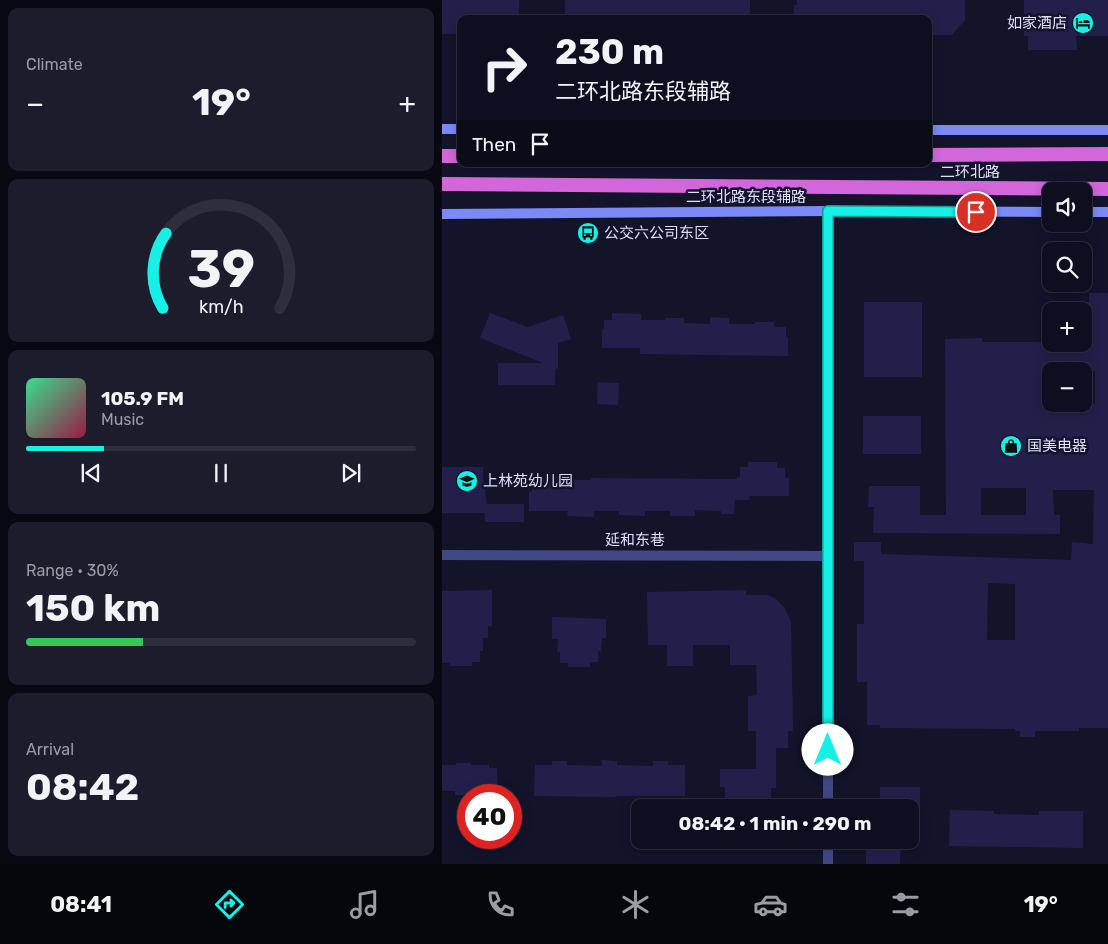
<!DOCTYPE html>
<meta charset="utf-8">
<style>
body{margin:0;font-family:Rubik,"Noto Sans SC",sans-serif;background:#1c1c2d;color:#f1f3f6;height:100vh;display:flex;flex-direction:column;font-size:19px;white-space:nowrap}
*{box-sizing:border-box;margin:0}
p{font-size:16px;color:#9b9ca5}
.icon{flex:none;width:28px;height:28px;fill:none;stroke:currentColor;stroke-width:2;stroke-linecap:round;stroke-linejoin:round}
.map{position:relative;flex:1;overflow:hidden}
.panel{display:flex;flex-direction:column;gap:8px;padding:8px;background:#080812;width:442px}
.panel>*{flex:none}
.hud{position:absolute;left:15px;top:15px;width:475px;height:152px;border-radius:10px;box-shadow:0 2px 12px #0003,0 0 0 1px #2e2e3e;background:#0e0e20;color:#f1f3f6;overflow:hidden}
.buttons{position:absolute;left:600px;top:182px;display:grid;gap:10px}
.buttons a{display:grid;place-items:center;width:50px;height:50px;border-radius:10px;background:#0e0e20;box-shadow:0 2px 12px #0003,0 0 0 1px #2e2e3e;font-size:25px}
.speed{position:absolute;left:15px;top:784px;display:flex;gap:10px;font-size:25px;font-weight:700;text-align:center}
.speed>*{display:grid;place-content:center;width:65px;height:65px;border-radius:50%;background:#0e0e20;box-shadow:0 2px 12px #0003,0 0 0 1px #2e2e3e;line-height:1}
.speed .limit{border:8px solid #d22;background:#fff;color:#111}
.pin{position:absolute;display:grid;place-items:center;width:42px;height:42px;color:#fff;margin:-21px;border:2px solid #fff;border-radius:50%;box-shadow:0 1px 5px #0007}
.me{position:absolute;width:55px;margin:-28px;rotate:0deg;stroke-linejoin:round;filter:drop-shadow(0 0 4px #0008)}
.turn{display:flex;align-items:center;gap:18px;height:105px;padding:0 15px;font-size:22px}
.turn .icon{width:65px;height:65px;stroke-width:2.5}
.turn b{display:block;font-size:35px;line-height:42px}
.then{display:flex;align-items:center;height:48px;padding:0 15px;background:#0003;gap:10px;font-size:19px}
.big{font-size:38px;font-weight:700;line-height:1.1}
.panel .tile{flex:1;display:flex;flex-direction:column;justify-content:center;gap:8px;min-width:0;padding:0 18px;border-radius:10px;background:#1c1c2d}
.panel .dial{align-items:center;gap:0}
.dial svg{height:130px;overflow:visible;fill:none;stroke:#2e2e3e;stroke-width:7;stroke-linecap:round;text-anchor:middle}
.dial text{fill:#f1f3f6;stroke:none}
.song{display:flex;align-items:center;gap:15px}
.cover{width:60px;height:60px;border-radius:8px;background:linear-gradient(135deg,hsl(150 70% 55%),hsl(340 70% 35%))}
.played{height:5px;border-radius:2px;background:linear-gradient(90deg,#16f0e6 20%,#2e2e3e 20%)}
.keys{display:flex;justify-content:space-around;direction:ltr}
.heat{display:flex;justify-content:space-between;align-items:center;font-size:28px;direction:ltr}
.charge{height:8px;border-radius:4px;background:linear-gradient(90deg,#34c759 30%,#2e2e3e 0)}
.trip{position:absolute;left:189px;top:799px;width:288px;height:50px;border-radius:10px;background:#0e0e20;box-shadow:0 2px 12px #0003,0 0 0 1px #2e2e3e;font-weight:700;line-height:50px;text-align:center}
.tabs{display:flex;height:80px;justify-content:space-around;align-items:center;background:#06060d;color:#9b9ca5}
.tabs .icon{width:35px;height:35px}
.tabs .current{color:#16f0e6}
.tabs b{font-size:22px;color:#f1f3f6}
main{display:flex;flex:1;min-height:0}
.map>svg:first-child{display:block}
</style>
<main>
<section class="panel">
<div class="tile"><p>Climate</p>
<div class="heat"><a>−</a><b class="big">19°</b><a>+</a></div>
</div>
<div class="tile dial"><svg viewBox="0 0 100 80">
<path d="M14 69A42 42 0 1 1 86 69"/>
<path d="M14 69A42 42 0 0 1 16 23" stroke="#16f0e6"/>
<text x="50" y="56" font-size="32" font-weight="700">39</text>
<text x="50" y="72" font-size="11">km/h</text>
</svg></div>
<div class="tile">
<div class="song"><i class="cover"></i><div><b>105.9 FM</b><p>Music</p></div></div>
<div class="played"></div>
<div class="keys"><svg class="icon" aria-label="previous" viewBox="0 0 24 24"><path d="M18 5L8 12l10 7zM5 5v14"/></svg><svg class="icon" aria-label="pause" viewBox="0 0 24 24"><path d="M8 5v14M16 5v14"/></svg><svg class="icon" aria-label="next" viewBox="0 0 24 24"><path d="M6 5l10 7-10 7zM19 5v14"/></svg></div>
</div>
<div class="tile"><p>Range · 30%</p><b class="big">150 km</b><div class="charge"></div></div>
<div class="tile"><p>Arrival</p><b class="big">08:42</b></div>
</section>
<div class="map">
<svg width="666" height="864" viewBox="0 0 666 864">
<rect width="100%" height="100%" fill="#13132a"/>
<g fill="#22204a" fill-rule="evenodd">
<polygon points="0,0 77,0 77,19 19,19 19,34 0,34"/>
<rect x="123" y="0" width="185" height="19"/>
<polygon points="355,0 523,0 523,20 510,35 486,35 486,19 351,19 352,5 355,5"/>
<polygon points="582,0 666,0 666,36 634,36 635,50 586,50 586,36 582,36"/>
<path d="M647,293H666V728H637V731H593V737H578V731H573V729L438,728V725H425V682H415V624H422V561H412V542H439V554L629,560L630,542L651,544L652,490H611L612,515H618V534L431,533L432,507H426L427,486H478V515H504L503,339L540,338V342H609V344H647ZM609,371H653V404H609ZM539,488H584V515H539ZM546,583L573,584V640H545Z"/>
<rect x="422" y="302" width="58" height="75"/>
<polygon points="48,313 86,327 121,315 129,339 116,343 116,369 113,368 113,385 56,385 56,363 101,363 38,338"/>
<polygon points="170,313 199,314 199,320 223,320 223,318 242,318 242,323 268,324 268,317 287,318 287,324 313,324 313,322 332,322 332,327 344,327 344,337 346,337 346,356 198,354 198,348 160,348 160,329 162,329 162,320 170,320"/>
<polygon points="156,382 177,383 176,405 155,404"/>
<rect x="421" y="416" width="58" height="38"/>
<polygon points="306,462 335,462 335,468 343,468 343,478 347,478 347,496 308,496 307,500 293,500 292,514 279,514 279,511 253,510 253,516 228,516 228,511 203,511 203,516 177,515 177,511 152,511 152,517 125,516 126,511 87,511 87,492 90,492 90,483 98,483 98,479 149,480 149,478 295,479 295,477 298,477 298,467 306,467"/>
<polygon points="0,467 41,467 41,478 45,504 82,504 82,522 43,522 43,513 0,513"/>
<polygon points="50,590 50,626 46,626 46,638 41,638 41,651 38,651 38,662 30,662 30,666 8,666 8,663 0,663 0,591"/>
<polygon points="304,590 304,595 325,595 333,598 342,607 349,622 351,731 346,731 346,748 334,748 334,788 329,788 329,808 283,808 283,787 278,787 278,769 314,769 314,731 306,731 306,696 315,695 314,665 288,665 288,645 251,645 251,666 225,666 225,645 206,645 205,592"/>
<polygon points="110,617 164,619 164,638 160,638 159,651 156,651 156,662 148,662 148,667 126,667 126,663 118,663 118,652 115,652 116,639 110,639"/>
<polygon points="160,760 175,761 175,765 211,766 211,761 226,761 226,765 243,765 243,796 174,796 174,797 92,796 93,765 110,765 110,761 125,761 125,765 160,766"/>
<polygon points="14,763 29,763 29,765 47,765 47,768 55,768 56,795 13,795 13,791 0,791 0,765 14,765"/>
<rect x="438" y="787" width="40" height="21"/>
<polygon points="508,810 552,811 552,814 597,815 597,811 641,811 641,848 507,846"/>
<polygon points="424,840 459,840 458,864 424,864"/>
</g>
<g fill="none" stroke-linecap="round" stroke-linejoin="round">
<g stroke="#414886" stroke-width="10">
<polyline points="0,555 385,556"/>
<polyline points="386,808 386,211"/>
<polyline points="386,840 386,864"/>
</g>
<g stroke="#7b8af7" stroke-width="10">
<polyline points="0,129 19,129"/>
<polyline points="486,130 666,130"/>
<polyline points="641,212 666,212"/>
<polyline points="0,214 386,211 609,212"/>
</g>
<g stroke="#d266da" stroke-width="14">
<polyline points="486,155 666,154"/>
<polyline points="0,156 19,156"/>
<polyline points="0,184 666,189"/>
</g>
</g>
<g fill="none" stroke-linecap="round" stroke-linejoin="round">
<g stroke="#0e9c96" stroke-width="12">
<polyline id="route" points="386,750 386,211 534,212"/>
</g>
<use href="#route" stroke="#16f0e6" stroke-width="9"/>
</g>
<defs>
<g id="hotel-disc" transform="scale(1.125)"><circle r="9.5" fill="#16f0e6" stroke="#13132a"/><path d="M-6-4.5h1.5V1H6V5H4.5V3h-9V5H-6ZM-4 0a1.8 1.8 0 1 1 3.6 0ZM.5 0V-2.5h3Q6-2.5 6 0Z" fill="#111"/></g>
<g id="bus-disc" transform="scale(1.125)"><circle r="9.5" fill="#16f0e6" stroke="#13132a"/><path d="M-5-6H5V4H4V6H2V4H-2V6H-4V4H-5ZM-3.5-4V0h7V-4ZM-3.5 1.2v1.5H-2V1.2ZM2 1.2v1.5H3.5V1.2Z" fill="#111"/></g>
<g id="shop-disc" transform="scale(1.125)"><circle r="9.5" fill="#16f0e6" stroke="#13132a"/><path d="M-5-2.5h2.3a2.7 3.5 0 0 1 5.4 0H5L5.5 6h-11ZM-1.5-2.5h3a1.5 2.3 0 0 0-3 0Z" fill="#111"/></g>
<g id="school-disc" transform="scale(1.125)"><circle r="9.5" fill="#16f0e6" stroke="#13132a"/><path d="M0-5L7-2L0 1L-7-2ZM-4 1L0 2.5L4 1V4Q0 6-4 4Z" fill="#111"/></g>
</defs>
<g fill-rule="evenodd">
<use href="#hotel-disc" x="641" y="23"/>
<use href="#bus-disc" x="146" y="233"/>
<use href="#shop-disc" x="569" y="446"/>
<use href="#school-disc" x="25" y="481"/>
</g>
<g text-anchor="middle" stroke-width="5" stroke-linejoin="round" paint-order="stroke">
<g font-size="15" fill="#dedffd" stroke="#13132a" text-anchor="start">
<text x="625" y="28" text-anchor="end">如家酒店</text>
<text x="162" y="238">公交六公司东区</text>
<text x="585" y="451">国美电器</text>
<text x="41" y="486">上林苑幼儿园</text>
</g>
<g font-size="15" fill="#dedffd" stroke="#13132a">
<text x="528" y="177">二环北路</text>
<text x="304" y="202">二环北路东段辅路</text>
<text x="193" y="545">延和东巷</text>
</g>
</g>
</svg>
<div class="buttons">
<a><svg class="icon" aria-label="sound" viewBox="0 0 24 24"><path d="M4 9h4l5-4v14l-5-4H4zM17 9q2 3 0 6"/></svg></a>
<a><svg class="icon" aria-label="search" viewBox="0 0 24 24"><circle cx="10" cy="10" r="6"/><path d="M15 15l6 6"/></svg></a>
<a>+</a>
<a>−</a>
</div>
<div class="speed"><div class="limit">40</div></div>
<div class="pin" style="left:534px;top:212px;background:#d93025"><svg class="icon" aria-label="arrive" viewBox="0 0 24 24"><path d="M6 21V4h12l-3 4 3 4H6"/></svg></div>
<svg class="me" style="left:386px;top:750px" viewBox="-20 -20 40 40"><circle r="19" fill="#fff"/><path d="M0-13L10 11 0 6-10 11z" fill="#16f0e6"/></svg>
<div class="trip">08:42 · 1 min · 290 m</div>
<div class="hud">
<div class="turn"><svg class="icon" aria-label="right" viewBox="0 0 24 24"><path d="M7 20v-9h11M14 6l5 5-5 5"/></svg><div><b>230 m</b>二环北路东段辅路</div></div>
<div class="then">Then<svg class="icon" aria-label="arrive" viewBox="0 0 24 24"><path d="M6 21V4h12l-3 4 3 4H6"/></svg></div>
</div>
</div>
</main>
<nav class="tabs">
<b>08:41</b>
<svg class="icon current" aria-label="directions" viewBox="0 0 24 24"><path d="M12 3l9 9-9 9-9-9zM9 14v-3h6M13 9l2 2-2 2"/></svg>
<svg class="icon" aria-label="music" viewBox="0 0 24 24"><path d="M9 18V5l10-2v13"/><circle cx="6" cy="18" r="3"/><circle cx="16" cy="16" r="3"/></svg>
<svg class="icon" aria-label="phone" viewBox="0 0 24 24"><path d="M5 4h4l2 5-3 2q2 4 5 5l2-3 5 2v4C11 20 4 13 5 4z"/></svg>
<svg class="icon" aria-label="climate" viewBox="0 0 24 24"><path d="M12 3v18M4 7l16 10M4 17L20 7"/></svg>
<svg class="icon" aria-label="car" viewBox="0 0 24 24"><path d="M5 17H2v-5l4-1 3-4h7l3 4 3 1v5h-3M9 17h6M6 11h13"/><circle cx="7" cy="17" r="2"/><circle cx="17" cy="17" r="2"/></svg>
<svg class="icon" aria-label="filters" viewBox="0 0 24 24"><path d="M4 7h16M4 17h16"/><circle cx="9" cy="7" r="2"/><circle cx="15" cy="17" r="2"/></svg>
<b>19°</b>
</nav>
